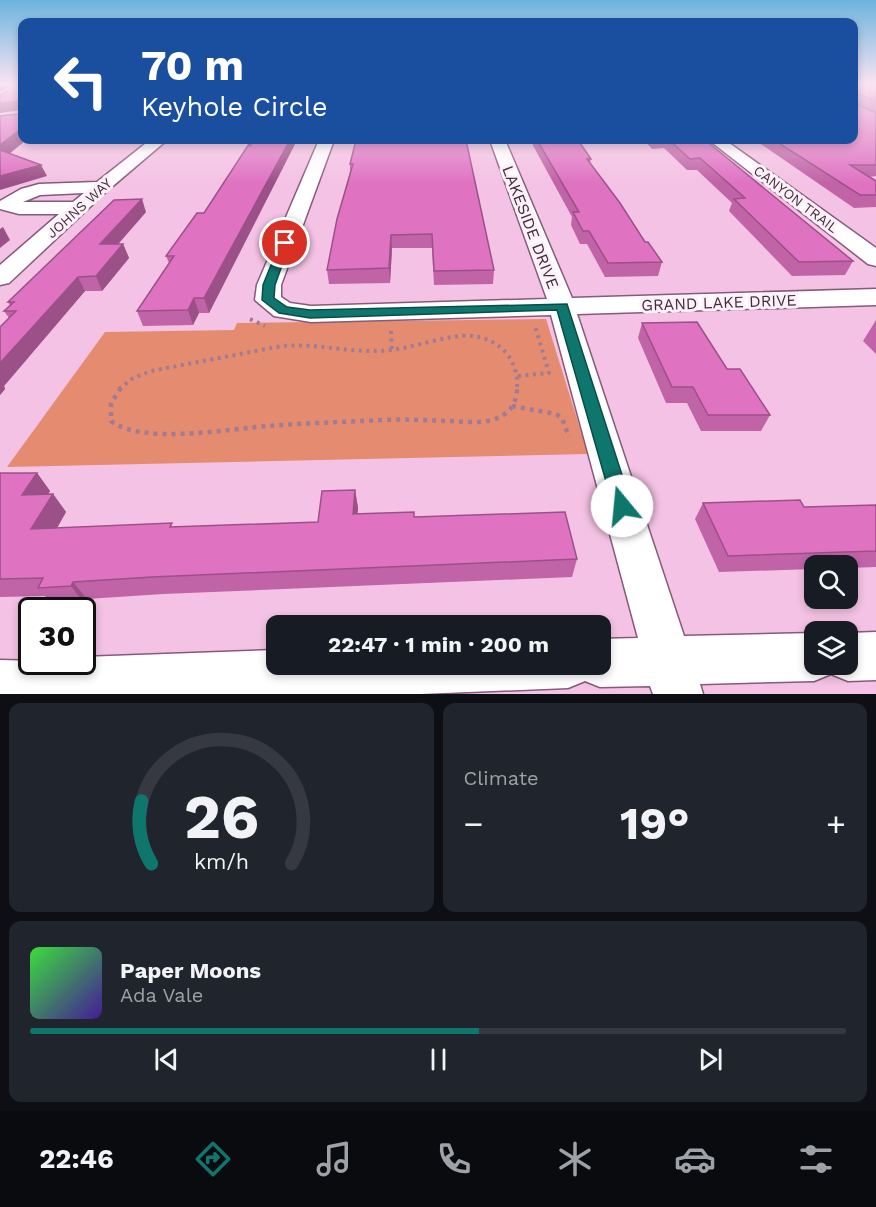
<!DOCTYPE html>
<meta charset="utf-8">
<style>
body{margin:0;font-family:"Work Sans",sans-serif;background:#20242c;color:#f1f3f6;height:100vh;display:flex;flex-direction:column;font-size:22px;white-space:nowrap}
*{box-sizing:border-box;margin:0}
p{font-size:20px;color:#9ea1a6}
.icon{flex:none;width:33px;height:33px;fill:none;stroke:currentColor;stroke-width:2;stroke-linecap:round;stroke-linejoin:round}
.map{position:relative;height:694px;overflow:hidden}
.drawer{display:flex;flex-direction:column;gap:9px;padding:9px;background:#0d0f14;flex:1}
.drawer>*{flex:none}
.banner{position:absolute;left:18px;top:18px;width:840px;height:126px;border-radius:12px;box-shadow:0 3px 9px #0003;background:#1a4fa0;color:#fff;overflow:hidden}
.tools{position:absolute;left:804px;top:555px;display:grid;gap:12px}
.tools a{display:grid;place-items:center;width:54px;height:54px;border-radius:12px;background:#171b24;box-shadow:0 3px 9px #0003;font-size:30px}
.speed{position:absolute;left:18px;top:597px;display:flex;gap:12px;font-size:30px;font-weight:700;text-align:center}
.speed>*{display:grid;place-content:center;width:78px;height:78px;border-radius:50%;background:#171b24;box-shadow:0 3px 9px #0003;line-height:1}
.speed .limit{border:3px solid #111;border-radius:9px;background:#fff;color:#111}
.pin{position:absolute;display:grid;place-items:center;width:51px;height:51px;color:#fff;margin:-26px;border:3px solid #fff;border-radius:50%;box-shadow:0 2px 6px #0007}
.me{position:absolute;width:66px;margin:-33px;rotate:343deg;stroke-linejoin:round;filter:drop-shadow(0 0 4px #0008)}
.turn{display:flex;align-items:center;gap:21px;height:126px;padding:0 24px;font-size:27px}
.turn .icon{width:78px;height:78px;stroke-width:2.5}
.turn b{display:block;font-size:42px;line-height:51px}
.big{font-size:45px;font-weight:700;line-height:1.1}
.drawer .tile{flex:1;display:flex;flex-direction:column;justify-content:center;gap:9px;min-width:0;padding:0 21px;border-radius:12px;background:#20242c}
.drawer .dial{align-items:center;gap:0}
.dial svg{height:156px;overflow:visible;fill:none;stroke:#363941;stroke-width:7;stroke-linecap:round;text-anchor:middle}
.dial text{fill:#f1f3f6;stroke:none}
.song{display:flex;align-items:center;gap:18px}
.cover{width:72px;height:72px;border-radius:9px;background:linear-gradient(135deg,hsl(120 70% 55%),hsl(260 70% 35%))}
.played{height:6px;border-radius:3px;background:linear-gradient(90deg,#0f766e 55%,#363941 55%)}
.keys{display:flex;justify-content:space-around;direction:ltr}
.heat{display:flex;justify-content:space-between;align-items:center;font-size:33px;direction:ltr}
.drawer .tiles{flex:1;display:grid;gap:9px;grid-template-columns:1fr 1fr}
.tile:last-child{grid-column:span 2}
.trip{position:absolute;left:266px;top:615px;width:345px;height:60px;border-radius:12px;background:#171b24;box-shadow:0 3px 9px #0003;font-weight:700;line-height:60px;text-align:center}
.tabs{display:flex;height:96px;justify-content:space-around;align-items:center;background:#090b0e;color:#9ea1a6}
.tabs .icon{width:42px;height:42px}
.tabs .selected{color:#0f766e}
.tabs b{font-size:27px;color:#f1f3f6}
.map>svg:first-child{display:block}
</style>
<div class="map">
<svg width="876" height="694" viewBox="0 0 876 694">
<rect width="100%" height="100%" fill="#f4c2e4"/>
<polygon fill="#e58c70" points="546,319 588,454 7,467 105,332 234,330 237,323"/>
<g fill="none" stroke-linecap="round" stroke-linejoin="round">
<g stroke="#865a78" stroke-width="3">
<g id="minor">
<path d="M150,140H167L107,191L9,283L0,285V265L59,214H19L0,209V201L21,189L39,184L97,182ZM84,193L73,202H23L40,195Z"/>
<polygon points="319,140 334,140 281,285 281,297 290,303 311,306 547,299 490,140 505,140 572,298 876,289 876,305 577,314 684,636 814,633 814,664 848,664 848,633 876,632 876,680 848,681 831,674 814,681 700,684 703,694 653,694 650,686 600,687 585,681 568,688 421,694 0,694 0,660 82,662 82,657 276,650 276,664 600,664 600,639 638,638 551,315 311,322 274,316 255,300 257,285"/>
<polygon points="709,140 725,140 876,248 876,266 868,264"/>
</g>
</g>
<g stroke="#a07c94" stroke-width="4" stroke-dasharray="3 4.5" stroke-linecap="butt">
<polyline points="250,319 265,326"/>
<polyline points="391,331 392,351"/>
<polyline points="518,376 549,373 535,326"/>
<path d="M119,389L133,378L151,371L282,346C314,343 346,352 378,351C408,351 448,333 473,336C502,340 519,361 517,389"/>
</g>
<g stroke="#a07c94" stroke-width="4.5" stroke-dasharray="4 5" stroke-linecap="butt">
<path d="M121,388L111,403V421C142,445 228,429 268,426C306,423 344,422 382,420C404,419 425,420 446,421C461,421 477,424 492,420C509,415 517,404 517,388"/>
<polyline points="512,406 556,414 562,418 569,437"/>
</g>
<use href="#minor" fill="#fff" fill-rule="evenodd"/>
</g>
<g fill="#c063a7">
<polygon points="854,85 876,85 876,113 856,103 856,104 876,113 876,176 869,177 876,181 876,207 854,208 755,140 854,140"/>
<polygon points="255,140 297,140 209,313 199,313 193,325 143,326 137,311 169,263 166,256 204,213"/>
<polygon points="356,140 467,140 467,145 494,270 493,284 434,285 432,248 392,248 390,283 329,284 327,270 350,171 350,164"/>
<polygon points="530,140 578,140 591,159 590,163 645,242 662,262 658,276 605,277 587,244 580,244 571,225 572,217"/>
<polygon points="644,140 705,140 853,261 845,275 792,276 729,211 732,203 697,170 687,170 664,148 652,149"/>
<polygon points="146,212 118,244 123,244 129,258 102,291 85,291 4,386 5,389 0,395 0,327 9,318 4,311 10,306 8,302"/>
<polygon points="876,320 876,354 863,341"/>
<polygon points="642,323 727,369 770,415 761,431 701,431 687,403 666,403 638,338"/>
<polygon points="0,473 37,473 50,491 48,494 53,494 66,512 57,528 174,527 318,522 355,490 358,508 357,514 415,517 577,559 572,577 163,594 87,599 85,604 53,605 45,596 0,597"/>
<polygon points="703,503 804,507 876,505 876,567 848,568 848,566 814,566 814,569 719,572 695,519"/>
</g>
<g fill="#9c5088">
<polygon points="0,85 13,85 0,92"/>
<polygon points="19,101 22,110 0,113 0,103"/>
<polygon points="22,128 22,140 26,140 2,160 0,157 0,145"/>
<polygon points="290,140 297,140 209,313 204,298"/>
<polygon points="41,165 47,176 0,190 0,176"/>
<polygon points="142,199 146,212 106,258 100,244"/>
<polygon points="3,227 10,240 0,248 0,229"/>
<polygon points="391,235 392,248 390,283 389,268"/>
<polygon points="123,244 129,258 102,291 96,276"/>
<polygon points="78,277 85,291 4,386 5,389 0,395 0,363"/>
<polygon points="194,298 199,313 193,325 188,310"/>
<polygon points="37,473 50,491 36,513 22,495"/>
<polygon points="355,490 358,508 356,532 353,514"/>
<polygon points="53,494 66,512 46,547 31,529"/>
<polygon points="73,582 87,599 85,604 71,586"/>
</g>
<g fill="#df73c2" stroke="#9c5088" stroke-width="1.5">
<polygon points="19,85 22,85 22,128 0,145 0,116 18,114 20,112 19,101 0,103 0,95"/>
<polygon points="854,85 876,85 876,101 859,94 856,96 856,104 876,113 876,165 850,165 876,181 876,195 860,195 774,140 854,140"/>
<polygon points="255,140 290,140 204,298 194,298 188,310 137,311 174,256 166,256 197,213 204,213 249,144 250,146"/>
<polygon points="356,140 466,140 494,270 434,271 432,234 391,235 389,268 327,270 337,219 353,164 350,164"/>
<polygon points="537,140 578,140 591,159 587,159 620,203 645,242 648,242 662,262 608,263 589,231 583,231 573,212 579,212"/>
<polygon points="669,140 705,140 853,261 799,262 734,199 745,198 700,158 690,159"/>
<polygon points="0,150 41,165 0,176"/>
<polygon points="142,199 100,244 123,244 96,276 78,277 0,363 0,327 16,311 4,311 14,302 8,302 114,200"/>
<polygon points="697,322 727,369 740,369 770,415 708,415 693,387 672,387 642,323"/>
<polygon points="0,473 37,473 22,495 53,494 31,529 172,523 170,527 318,522 322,491 355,490 353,514 414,512 414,517 565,512 577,559 152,577 73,582 71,586 38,588 43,578 0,579"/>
<polygon points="800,500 804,507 876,505 876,551 728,556 703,503"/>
</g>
<linearGradient id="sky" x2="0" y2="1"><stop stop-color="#6cb4de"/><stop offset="0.46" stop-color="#fae4f3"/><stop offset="1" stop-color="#fae4f3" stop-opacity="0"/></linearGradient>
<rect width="876" height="183" fill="url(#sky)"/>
<polygon fill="#0f766e" stroke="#0a4d48" stroke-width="1.5" points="285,240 290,243 275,285 274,298 287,307 310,310 567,304 632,506 629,511 622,514 616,511 613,506 557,310 310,318 279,313 262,300 263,285 280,243"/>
<g text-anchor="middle" stroke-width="6" stroke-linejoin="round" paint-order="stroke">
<g font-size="14" fill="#402c39" stroke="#fcf1f8">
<text transform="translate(796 199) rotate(37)" y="5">CANYON TRAIL</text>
<text transform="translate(79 208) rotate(-42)" y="5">JOHNS WAY</text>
</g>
<g font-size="16" fill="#402c39" stroke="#fcf1f8">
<text transform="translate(531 227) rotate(69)" y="6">LAKESIDE DRIVE</text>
<text transform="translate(719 302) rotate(-2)" y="6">GRAND LAKE DRIVE</text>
</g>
</g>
</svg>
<div class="tools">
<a><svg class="icon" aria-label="search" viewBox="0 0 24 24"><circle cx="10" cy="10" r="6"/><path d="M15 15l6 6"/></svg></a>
<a><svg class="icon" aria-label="layers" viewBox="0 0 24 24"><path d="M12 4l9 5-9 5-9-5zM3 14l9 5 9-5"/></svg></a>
</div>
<div class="speed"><div class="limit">30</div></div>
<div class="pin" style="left:285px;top:243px;background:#d93025"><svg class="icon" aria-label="arrive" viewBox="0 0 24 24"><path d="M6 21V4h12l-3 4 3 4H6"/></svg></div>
<svg class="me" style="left:622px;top:506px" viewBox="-20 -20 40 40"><circle r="19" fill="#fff"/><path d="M0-13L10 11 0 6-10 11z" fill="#0f766e"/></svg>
<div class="trip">22:47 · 1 min · 200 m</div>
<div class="banner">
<div class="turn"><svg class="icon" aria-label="left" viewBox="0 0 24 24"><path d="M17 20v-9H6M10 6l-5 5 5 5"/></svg><div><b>70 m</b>Keyhole Circle</div></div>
</div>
</div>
<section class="drawer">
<div class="tiles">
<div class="tile dial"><svg viewBox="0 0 100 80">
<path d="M14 69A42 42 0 1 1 86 69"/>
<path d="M14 69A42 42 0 0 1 9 37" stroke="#0f766e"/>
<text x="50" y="56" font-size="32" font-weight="700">26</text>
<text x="50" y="72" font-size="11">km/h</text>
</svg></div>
<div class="tile"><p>Climate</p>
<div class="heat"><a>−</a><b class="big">19°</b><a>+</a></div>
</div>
<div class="tile">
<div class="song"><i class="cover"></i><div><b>Paper Moons</b><p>Ada Vale</p></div></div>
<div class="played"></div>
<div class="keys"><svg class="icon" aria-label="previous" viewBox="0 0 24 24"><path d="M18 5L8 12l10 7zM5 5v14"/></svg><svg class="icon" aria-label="pause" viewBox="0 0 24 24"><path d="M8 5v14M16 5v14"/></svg><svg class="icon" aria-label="next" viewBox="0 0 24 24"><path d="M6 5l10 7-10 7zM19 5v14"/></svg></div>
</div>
</div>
</section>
<nav class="tabs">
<b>22:46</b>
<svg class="icon selected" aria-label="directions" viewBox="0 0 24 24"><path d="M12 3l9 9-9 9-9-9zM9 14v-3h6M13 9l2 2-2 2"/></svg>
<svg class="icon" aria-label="music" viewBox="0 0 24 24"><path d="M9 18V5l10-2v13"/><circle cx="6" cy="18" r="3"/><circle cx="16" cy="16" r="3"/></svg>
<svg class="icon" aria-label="phone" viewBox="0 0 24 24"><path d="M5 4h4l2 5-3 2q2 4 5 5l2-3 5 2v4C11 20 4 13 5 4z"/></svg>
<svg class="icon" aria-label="climate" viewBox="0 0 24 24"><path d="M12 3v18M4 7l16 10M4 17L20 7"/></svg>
<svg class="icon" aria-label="car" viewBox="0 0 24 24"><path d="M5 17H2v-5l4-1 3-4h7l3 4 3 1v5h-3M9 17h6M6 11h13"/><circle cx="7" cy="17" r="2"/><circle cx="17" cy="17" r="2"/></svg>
<svg class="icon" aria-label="filters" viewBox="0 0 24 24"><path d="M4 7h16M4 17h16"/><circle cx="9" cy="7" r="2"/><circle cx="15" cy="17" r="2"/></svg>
</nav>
